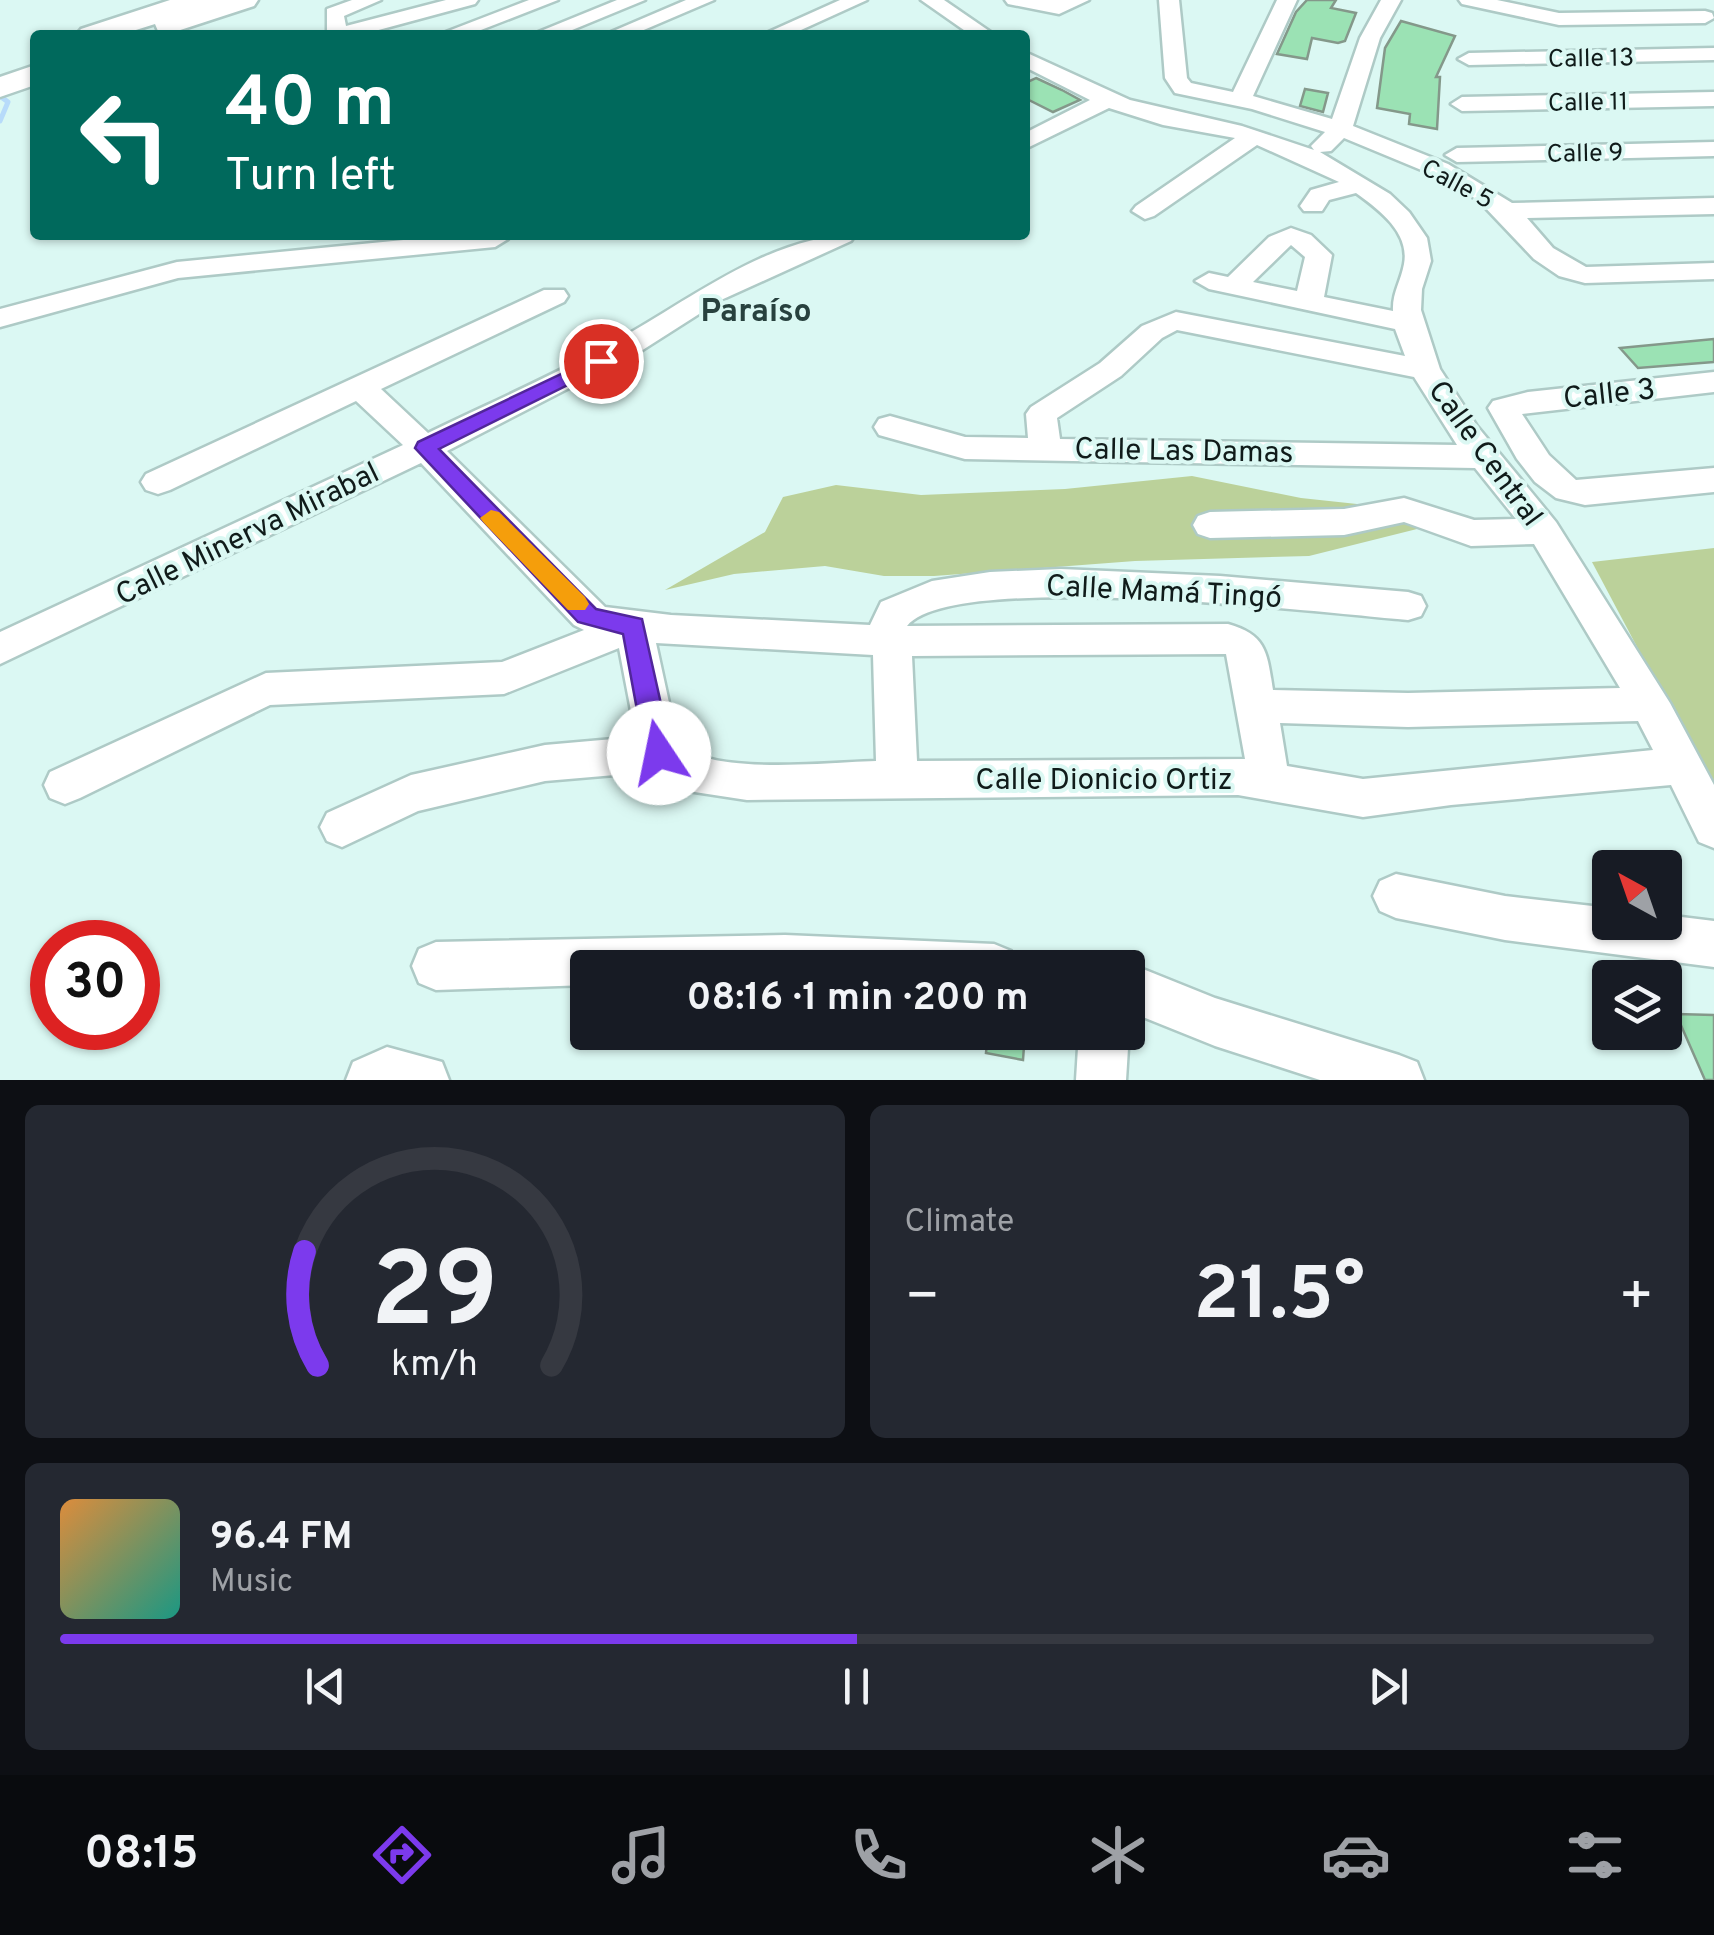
<!DOCTYPE html>
<meta charset="utf-8">
<style>
body{margin:0;font-family:Overpass,sans-serif;background:#242831;color:#f1f3f6;height:100vh;display:flex;flex-direction:column;font-size:38px;white-space:nowrap}
*{box-sizing:border-box;margin:0}
p{font-size:32px;color:#9ea1a6}
.icon{flex:none;width:55px;height:55px;fill:none;stroke:currentColor;stroke-width:2;stroke-linecap:round;stroke-linejoin:round}
.map{position:relative;height:1080px;overflow:hidden}
.side{display:flex;flex-direction:column;gap:25px;padding:25px;background:#0d0f14;flex:1}
.side>*{flex:none}
.guide{position:absolute;left:30px;top:30px;width:1000px;height:210px;border-radius:10px;box-shadow:0 2px 8px #0004;background:#00695c;color:#fff;overflow:hidden}
.needle{width:65px;rotate:320deg}
.controls{position:absolute;left:1592px;top:850px;display:grid;gap:20px}
.controls a{display:grid;place-items:center;width:90px;height:90px;border-radius:10px;background:#171b24;box-shadow:0 2px 8px #0004;font-size:50px}
.speed{position:absolute;left:30px;top:920px;display:flex;gap:20px;font-size:50px;font-weight:700;text-align:center}
.speed>*{display:grid;place-content:center;width:130px;height:130px;border-radius:50%;background:#171b24;box-shadow:0 2px 8px #0004;line-height:1}
.speed .limit{border:15px solid #d22;background:#fff;color:#111}
.pin{position:absolute;display:grid;place-items:center;width:85px;height:85px;color:#fff;margin:-42px;border:5px solid #fff;border-radius:50%;box-shadow:0 2px 10px #0007}
.me{position:absolute;width:110px;margin:-55px;rotate:349deg;stroke-linejoin:round;filter:drop-shadow(0 0 8px #0008)}
.turn{display:flex;align-items:center;gap:35px;height:210px;padding:0 30px;font-size:45px}
.turn .icon{width:130px;height:130px;stroke-width:2.5}
.turn b{display:block;font-size:70px;line-height:85px}
.big{font-size:75px;font-weight:700;line-height:1.1}
.side .card{flex:1;display:flex;flex-direction:column;justify-content:center;gap:15px;min-width:0;padding:0 35px;border-radius:15px;background:#242831}
.side .dial{align-items:center;gap:0}
.dial svg{height:260px;overflow:visible;fill:none;stroke:#363941;stroke-width:7;stroke-linecap:round;text-anchor:middle}
.dial text{fill:#f1f3f6;stroke:none}
.song{display:flex;align-items:center;gap:30px}
.cover{width:120px;height:120px;border-radius:15px;background:linear-gradient(135deg,hsl(30 70% 55%),hsl(170 70% 35%))}
.played{height:10px;border-radius:5px;background:linear-gradient(90deg,#7c3aed 50%,#363941 50%)}
.keys{display:flex;justify-content:space-around;direction:ltr}
.heat{display:flex;justify-content:space-between;align-items:center;font-size:55px;direction:ltr}
.side .tiles{flex:1;display:grid;gap:25px;grid-template-columns:1fr 1fr}
.card:last-child{grid-column:span 2}
.trip{position:absolute;left:570px;top:950px;width:575px;height:100px;border-radius:10px;background:#171b24;box-shadow:0 2px 8px #0004;font-weight:700;line-height:100px;text-align:center}
.menu{display:flex;height:160px;justify-content:space-around;align-items:center;background:#090b0e;color:#9ea1a6}
.menu .icon{width:70px;height:70px}
.menu .current{color:#7c3aed}
.menu b{font-size:45px;color:#f1f3f6}
.map>svg:first-child{display:block}
</style>
<div class="map">
<svg width="1714" height="1080" viewBox="0 0 1714 1080">
<rect width="100%" height="100%" fill="#dbf8f3"/>
<g fill="#bbd19a">
<polygon points="1192,476 1301,498 1469,516 1309,556 1135,561 934,576 884,576 825,566 734,574 665,590 765,532 783,497 836,485 921,495 1065,489"/>
<polygon points="1714,548 1714,792 1592,562"/>
</g>
<g fill="none" stroke-linecap="round" stroke-linejoin="round">
<polyline stroke="#b7dbfa" stroke-width="5" points="0,96 8,102 0,121"/>
</g>
<g fill="#9be2b4" stroke="#84988a" stroke-width="2.5">
<polygon points="1307,0 1336,0 1331,8 1356,13 1345,41 1338,43 1312,38 1307,59 1277,54 1296,12"/>
<polygon points="1401,21 1455,36 1436,77 1440,77 1437,129 1409,124 1410,114 1377,108 1385,48"/>
<polygon points="1036,78 1062,90 1080,100 1053,112 1025,98 1025,83"/>
<polygon points="1305,89 1328,93 1323,112 1300,106"/>
<polygon points="1714,339 1714,362 1638,368 1620,348"/>
<polygon points="1676,1014 1714,1015 1714,1080 1705,1080"/>
<polygon points="988,1032 1025,1032 1023,1060 986,1053"/>
</g>
<g fill="none" stroke-linecap="round" stroke-linejoin="round">
<g stroke="#aecac6" stroke-width="5">
<g id="minor">
<polygon points="352,0 381,0 344,16 346,26 446,0 478,0 475,4 360,35 327,35 327,9"/>
<polygon points="529,0 558,0 468,35 438,35"/>
<polygon points="617,0 645,0 560,35 531,35"/>
<polygon points="686,0 714,0 632,35 604,35"/>
<polygon points="840,0 867,0 790,35 762,35"/>
<polygon points="921,0 944,0 995,35 971,35"/>
<polygon points="1005,0 1089,0 1059,14 1008,4"/>
<path d="M1159,0H1179L1187,78L1191,83L1233,92L1277,0H1297L1253,96L1332,119L1360,38L1381,0H1401L1380,38L1353,126L1448,164L1512,203L1714,198V214L1527,218L1553,248L1586,267L1714,263V279L1585,283L1559,276L1534,259L1478,200L1431,174L1344,138L1331,151L1320,152L1390,194L1409,212L1427,238L1431,261L1422,289L1421,310L1440,369L1477,426L1556,522L1670,703L1714,785V848L1699,842L1671,785L1451,805L1363,817L1238,795L747,800L688,791L650,772L545,781L418,811L342,847L327,841L320,827L327,813L411,775L545,745L636,737L619,648L504,694L270,705L80,798L65,804L50,798L44,785L50,772L266,673L502,662L584,630L574,625L421,463L0,664V632L403,445L356,401L170,490L158,494L146,490L141,482L146,474L544,290H564L568,296L564,302L381,389L428,433C492,402 559,373 621,338C691,299 772,235 855,235L851,241L721,300L641,351L447,451L605,607L671,615L870,625L881,602L932,581L990,572L1061,569L1220,576L1408,592L1421,596L1426,606L1421,616L1408,620C1327,613 954,569 907,626L1228,624C1267,635 1267,653 1273,690L1408,693L1620,688L1534,544L1471,546L1404,522L1344,535L1210,538L1198,534L1193,525L1198,516L1210,512L1344,509L1404,498L1474,520L1516,519L1475,468L965,459L879,435L874,427L879,419L890,416L965,437L1028,438L1026,414L1031,407L1100,363L1142,326L1176,312L1405,356L1395,329L1209,289L1195,281L1209,273L1228,277L1269,237L1291,228L1311,235L1332,255L1324,297L1393,311C1392,293 1401,281 1404,264C1410,232 1378,209 1356,193L1329,200L1322,211H1304L1300,206L1311,190L1339,182L1257,145L1154,216L1145,219L1132,211L1136,206L1235,138L1163,125L1109,108L1025,149V133L1090,100L1025,67V52L1130,100L1242,126L1314,150L1311,146L1325,132L1252,109L1175,93L1165,78ZM1291,245L1305,257L1297,291L1253,282ZM1177,330L1414,377L1457,445L1060,439L1057,418L1121,376L1162,338ZM656,643L873,655L876,761C828,762 713,776 678,744ZM1226,654L1245,759L917,761L912,656ZM1638,721L1653,750L1363,779L1287,766L1280,723L1408,727Z"/>
<polygon points="1459,0 1497,0 1559,13 1705,11 1712,13 1714,18 1705,23 1559,25 1462,4"/>
<polygon points="1714,48 1714,60 1469,65 1458,59 1469,53"/>
<polygon points="1714,92 1714,106 1462,111 1451,104 1462,97"/>
<polygon points="1714,142 1714,156 1457,162 1445,155 1457,148"/>
<polygon points="455,235 505,235 508,239 495,247 178,278 0,327 0,309 177,262"/>
<polygon points="1714,372 1714,392 1522,414 1549,455 1576,480 1714,468 1714,492 1585,505 1556,498 1535,482 1517,459 1488,408 1493,401 1528,392"/>
<polygon points="1396,874 1505,896 1610,908 1610,922 1665,922 1665,915 1714,921 1714,967 1505,940 1396,918 1380,911 1373,896 1380,881"/>
<polygon points="785,935 994,944 1011,951 1017,968 588,968 588,985 436,990 419,983 412,966 419,949 436,942"/>
<polygon points="1128,963 1215,998 1399,1055 1417,1062 1424,1080 1320,1080 1215,1046 1128,1011 1128,968 1117,968"/>
<polygon points="1128,1029 1129,1032 1126,1080 1076,1080 1079,1032 1128,1032"/>
<polygon points="387,1047 442,1062 449,1080 346,1080 353,1062"/>
</g>
</g>
<g stroke="#aecac6" stroke-width="5">
<g id="highway">
<polygon points="170,0 258,0 254,6 168,34 158,31 155,24 120,35 76,35 81,29"/>
<polygon points="35,65 35,85 0,97 0,77"/>
</g>
</g>
<use href="#minor" fill="#fff" fill-rule="evenodd"/>
<use href="#highway" fill="#fff" fill-rule="evenodd"/>
</g>
<polygon fill="#7c3aed" stroke="#51269a" stroke-width="2.5" points="601,355 608,357 608,365 439,449 596,609 642,619 672,753 668,761 659,764 649,761 645,753 623,634 578,622 415,448 418,442"/>
<polygon fill="#f59e0b" points="491,510 499,512 585,597 589,604 585,610 568,610 484,523 480,518"/>
<g text-anchor="middle" stroke-width="8" stroke-linejoin="round" paint-order="stroke">
<g font-size="25" fill="#101b1a" stroke="#dbf8f3">
<text transform="translate(1591 57) rotate(-1)" y="9">Calle 13</text>
<text transform="translate(1588 101) rotate(-1)" y="9">Calle 11</text>
<text transform="translate(1585 152) rotate(-1)" y="9">Calle 9</text>
<text transform="translate(1458 183) rotate(28)" y="9">Calle 5</text>
</g>
<g font-size="30" fill="#101b1a" stroke="#dbf8f3">
<text transform="translate(1609 393) rotate(-6)" y="10">Calle 3</text>
<text transform="translate(1184 450) rotate(1)" y="10">Calle Las Damas</text>
<text transform="translate(1486 453) rotate(54)" y="10">Calle Central</text>
<text transform="translate(247 533) rotate(-26)" y="10">Calle Minerva Mirabal</text>
<text transform="translate(1164 591) rotate(3)" y="10">Calle Mamá Tingó</text>
<text x="1104" y="789">Calle Dionicio Ortiz</text>
</g>
<g font-size="32" font-weight="bold" fill="#28413e" stroke="#dbf8f3">
<text x="756" y="321">Paraíso</text>
</g>
</g>
</svg>
<div class="controls">
<a><svg class="needle" viewBox="-14 -14 28 28"><path d="M0-13l5 13h-10z" fill="#e53935"/><path d="M0 13l5-13h-10z" fill="#9ea1a6"/></svg></a>
<a><svg class="icon" aria-label="layers" viewBox="0 0 24 24"><path d="M12 4l9 5-9 5-9-5zM3 14l9 5 9-5"/></svg></a>
</div>
<div class="speed"><div class="limit">30</div></div>
<div class="pin" style="left:601px;top:361px;background:#d93025"><svg class="icon" aria-label="arrive" viewBox="0 0 24 24"><path d="M6 21V4h12l-3 4 3 4H6"/></svg></div>
<svg class="me" style="left:659px;top:753px" viewBox="-20 -20 40 40"><circle r="19" fill="#fff"/><path d="M0-13L10 11 0 6-10 11z" fill="#7c3aed"/></svg>
<div class="trip">08:16 · 1 min · 200 m</div>
<div class="guide">
<div class="turn"><svg class="icon" aria-label="left" viewBox="0 0 24 24"><path d="M17 20v-9H6M10 6l-5 5 5 5"/></svg><div><b>40 m</b>Turn left</div></div>
</div>
</div>
<section class="side">
<div class="tiles">
<div class="card dial"><svg viewBox="0 0 100 80">
<path d="M14 69A42 42 0 1 1 86 69"/>
<path d="M14 69A42 42 0 0 1 10 34" stroke="#7c3aed"/>
<text x="50" y="56" font-size="32" font-weight="700">29</text>
<text x="50" y="72" font-size="11">km/h</text>
</svg></div>
<div class="card"><p>Climate</p>
<div class="heat"><a>−</a><b class="big">21.5°</b><a>+</a></div>
</div>
<div class="card">
<div class="song"><i class="cover"></i><div><b>96.4 FM</b><p>Music</p></div></div>
<div class="played"></div>
<div class="keys"><svg class="icon" aria-label="previous" viewBox="0 0 24 24"><path d="M18 5L8 12l10 7zM5 5v14"/></svg><svg class="icon" aria-label="pause" viewBox="0 0 24 24"><path d="M8 5v14M16 5v14"/></svg><svg class="icon" aria-label="next" viewBox="0 0 24 24"><path d="M6 5l10 7-10 7zM19 5v14"/></svg></div>
</div>
</div>
</section>
<nav class="menu">
<b>08:15</b>
<svg class="icon current" aria-label="directions" viewBox="0 0 24 24"><path d="M12 3l9 9-9 9-9-9zM9 14v-3h6M13 9l2 2-2 2"/></svg>
<svg class="icon" aria-label="music" viewBox="0 0 24 24"><path d="M9 18V5l10-2v13"/><circle cx="6" cy="18" r="3"/><circle cx="16" cy="16" r="3"/></svg>
<svg class="icon" aria-label="phone" viewBox="0 0 24 24"><path d="M5 4h4l2 5-3 2q2 4 5 5l2-3 5 2v4C11 20 4 13 5 4z"/></svg>
<svg class="icon" aria-label="climate" viewBox="0 0 24 24"><path d="M12 3v18M4 7l16 10M4 17L20 7"/></svg>
<svg class="icon" aria-label="car" viewBox="0 0 24 24"><path d="M5 17H2v-5l4-1 3-4h7l3 4 3 1v5h-3M9 17h6M6 11h13"/><circle cx="7" cy="17" r="2"/><circle cx="17" cy="17" r="2"/></svg>
<svg class="icon" aria-label="filters" viewBox="0 0 24 24"><path d="M4 7h16M4 17h16"/><circle cx="9" cy="7" r="2"/><circle cx="15" cy="17" r="2"/></svg>
</nav>
